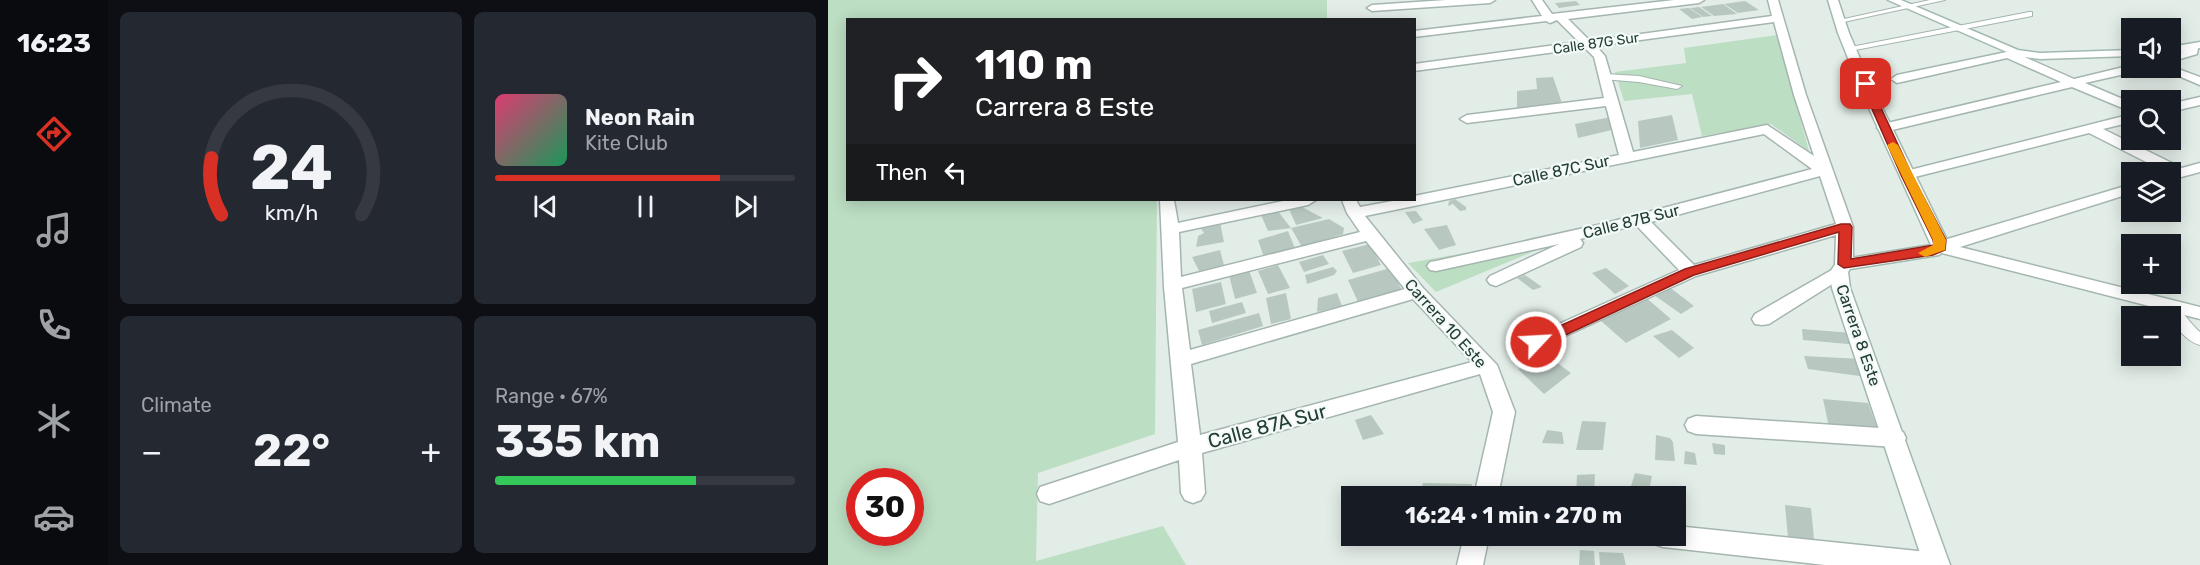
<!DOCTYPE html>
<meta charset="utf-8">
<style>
body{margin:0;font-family:Rubik,sans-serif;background:#242831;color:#f1f3f6;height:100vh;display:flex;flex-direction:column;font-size:22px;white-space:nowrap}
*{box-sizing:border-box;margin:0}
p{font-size:20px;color:#9ea1a6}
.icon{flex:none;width:33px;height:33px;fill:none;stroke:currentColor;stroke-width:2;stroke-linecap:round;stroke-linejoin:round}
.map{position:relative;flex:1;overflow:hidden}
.side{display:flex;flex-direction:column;gap:12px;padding:12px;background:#0d0f14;width:720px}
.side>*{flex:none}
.top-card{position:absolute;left:18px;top:18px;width:570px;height:183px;border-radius:0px;box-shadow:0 3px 15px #0003;background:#202124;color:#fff;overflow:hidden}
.controls{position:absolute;left:1293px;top:18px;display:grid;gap:12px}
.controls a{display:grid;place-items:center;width:60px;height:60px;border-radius:0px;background:#171b24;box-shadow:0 3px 15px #0003;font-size:30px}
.speed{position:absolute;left:18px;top:468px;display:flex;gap:12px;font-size:30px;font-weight:700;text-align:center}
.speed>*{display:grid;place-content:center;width:78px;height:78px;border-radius:50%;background:#171b24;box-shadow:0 3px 15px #0003;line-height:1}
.speed .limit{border:9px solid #d22;background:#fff;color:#111}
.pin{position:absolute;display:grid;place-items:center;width:51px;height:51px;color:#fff;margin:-26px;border-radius:12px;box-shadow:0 3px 9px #0006}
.me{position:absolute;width:66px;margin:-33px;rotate:65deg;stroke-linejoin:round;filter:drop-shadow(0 0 4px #0008)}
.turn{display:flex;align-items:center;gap:21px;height:126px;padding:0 30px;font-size:27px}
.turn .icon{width:78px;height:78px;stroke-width:2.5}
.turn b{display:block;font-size:42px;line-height:51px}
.then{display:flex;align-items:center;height:57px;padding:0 30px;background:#0003;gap:12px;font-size:22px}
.big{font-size:45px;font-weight:700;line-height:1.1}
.side .tile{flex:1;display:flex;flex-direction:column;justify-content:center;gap:9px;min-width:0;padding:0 21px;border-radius:9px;background:#242831}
.side .dial{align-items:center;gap:0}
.dial svg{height:156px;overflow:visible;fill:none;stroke:#363941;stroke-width:7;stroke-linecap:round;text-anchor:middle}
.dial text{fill:#f1f3f6;stroke:none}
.song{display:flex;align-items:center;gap:18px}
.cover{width:72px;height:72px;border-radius:9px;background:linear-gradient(135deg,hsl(340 70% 55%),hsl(150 70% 35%))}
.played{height:6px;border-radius:3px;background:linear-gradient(90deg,#d93025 75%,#363941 75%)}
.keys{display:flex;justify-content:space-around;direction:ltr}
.heat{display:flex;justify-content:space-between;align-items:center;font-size:33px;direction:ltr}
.charge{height:9px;border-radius:4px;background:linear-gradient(90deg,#34c759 67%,#363941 0)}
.side .tiles{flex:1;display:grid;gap:12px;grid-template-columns:repeat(2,1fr)}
.trip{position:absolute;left:513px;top:486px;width:345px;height:60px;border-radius:0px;background:#171b24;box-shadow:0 3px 15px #0003;font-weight:700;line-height:60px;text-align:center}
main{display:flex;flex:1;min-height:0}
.menu{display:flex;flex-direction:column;width:108px;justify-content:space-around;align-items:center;background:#090b0e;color:#9ea1a6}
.menu .icon{width:42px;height:42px}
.menu .on{color:#d93025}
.menu b{font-size:27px;color:#f1f3f6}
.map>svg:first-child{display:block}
</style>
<main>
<nav class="menu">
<b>16:23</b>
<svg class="icon on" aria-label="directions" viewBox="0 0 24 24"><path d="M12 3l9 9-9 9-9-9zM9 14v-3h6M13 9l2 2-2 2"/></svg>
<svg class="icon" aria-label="music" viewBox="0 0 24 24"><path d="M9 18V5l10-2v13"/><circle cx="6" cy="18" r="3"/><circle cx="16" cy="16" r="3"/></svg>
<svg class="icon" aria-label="phone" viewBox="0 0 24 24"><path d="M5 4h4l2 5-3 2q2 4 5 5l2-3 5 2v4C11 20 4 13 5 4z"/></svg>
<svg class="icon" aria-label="climate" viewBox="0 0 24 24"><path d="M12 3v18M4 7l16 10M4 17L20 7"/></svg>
<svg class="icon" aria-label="car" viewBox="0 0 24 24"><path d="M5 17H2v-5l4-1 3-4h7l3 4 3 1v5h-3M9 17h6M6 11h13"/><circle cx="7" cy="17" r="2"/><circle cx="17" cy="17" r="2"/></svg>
</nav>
<section class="side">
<div class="tiles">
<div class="tile dial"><svg viewBox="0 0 100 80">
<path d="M14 69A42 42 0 1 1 86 69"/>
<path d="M14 69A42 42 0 0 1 9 40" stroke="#d93025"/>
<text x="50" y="56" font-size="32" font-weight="700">24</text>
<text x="50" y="72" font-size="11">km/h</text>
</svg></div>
<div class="tile">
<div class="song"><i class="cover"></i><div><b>Neon Rain</b><p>Kite Club</p></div></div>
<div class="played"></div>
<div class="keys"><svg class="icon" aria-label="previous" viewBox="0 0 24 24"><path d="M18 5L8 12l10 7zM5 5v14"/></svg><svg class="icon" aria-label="pause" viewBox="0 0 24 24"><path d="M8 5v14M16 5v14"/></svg><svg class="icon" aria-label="next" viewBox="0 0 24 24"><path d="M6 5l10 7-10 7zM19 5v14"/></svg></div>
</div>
<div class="tile"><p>Climate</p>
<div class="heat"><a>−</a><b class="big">22°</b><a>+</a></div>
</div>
<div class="tile"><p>Range · 67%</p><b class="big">335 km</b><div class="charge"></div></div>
</div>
</section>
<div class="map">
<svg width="1372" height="565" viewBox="0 0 1372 565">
<rect width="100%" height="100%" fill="#e3ede8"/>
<g fill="#bcdec3" fill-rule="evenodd">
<path d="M0,0H499V20H20V200H329L327,434L210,473L208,561L335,526L358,565H0ZM32,482H82V532H32Z"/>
<polygon points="949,35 981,151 943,124 874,136 864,94 796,101 787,72 858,63 856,48"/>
<polygon points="750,233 608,292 580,263"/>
</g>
<g fill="#b8c8c1">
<polygon points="748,1 752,5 731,8 727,3"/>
<polygon points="917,1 931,10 910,13 896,4"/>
<polygon points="895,4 909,14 886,16 873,7"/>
<polygon points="871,7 884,16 875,17 862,8"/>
<polygon points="860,8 861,8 874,17 864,19 851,9"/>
<polygon points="725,77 734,103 689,110 689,91 709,89 708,78"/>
<polygon points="844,115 850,140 812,148 810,121"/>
<polygon points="783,117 788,129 750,138 747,124"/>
<polygon points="627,199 638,207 638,210 632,211 625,204 620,206 621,201"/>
<polygon points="474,207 495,218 468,225 461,209"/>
<polygon points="449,210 463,228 440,231 433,215"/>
<polygon points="588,211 595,220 585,224 577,212"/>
<polygon points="501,219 516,228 515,234 474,247 463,228"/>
<polygon points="392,222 396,242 368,247 370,236 376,233 373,229"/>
<polygon points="619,225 628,245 611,250 596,229"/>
<polygon points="460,231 468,251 436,257 430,240"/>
<polygon points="542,244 553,265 525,273 514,251"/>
<polygon points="392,250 396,265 371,271 364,257"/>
<polygon points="495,255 501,264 476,272 471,262"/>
<polygon points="450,265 462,288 440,294 430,271"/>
<polygon points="505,267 509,271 506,275 479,284 477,275"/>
<polygon points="562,268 574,290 530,302 520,280"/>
<polygon points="778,268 801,286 787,294 764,273"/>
<polygon points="421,270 429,293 407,299 401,275"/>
<polygon points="697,275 714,287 705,290 689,278"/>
<polygon points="393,282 398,304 368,312 364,289"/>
<polygon points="840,286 866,306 853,314 823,293"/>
<polygon points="458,293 463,319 443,324 438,298"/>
<polygon points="509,293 514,306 489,312 490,298"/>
<polygon points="817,297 843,319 798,343 772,320"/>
<polygon points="414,302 418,313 384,323 381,311"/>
<polygon points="431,313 435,326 374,345 370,330"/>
<polygon points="974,329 1025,333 1031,345 975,340"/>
<polygon points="844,330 866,348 851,358 825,336"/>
<polygon points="720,356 743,373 716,394 690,369"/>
<polygon points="976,356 1034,359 1039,377 980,369"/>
<polygon points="995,399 1040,403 1049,428 1001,427"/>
<polygon points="543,415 556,434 535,440 527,420"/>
<polygon points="754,421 778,422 775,450 748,450"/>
<polygon points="719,430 734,432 736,444 714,443"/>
<polygon points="828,435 842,438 845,442 847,461 827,460"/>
<polygon points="884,443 897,445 897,455 886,454"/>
<polygon points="857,451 867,453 869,465 856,464"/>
<polygon points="807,473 824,476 820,496 800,496"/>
<polygon points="767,474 766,496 748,496 749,475"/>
<polygon points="595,483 644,484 642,495 592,494"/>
<polygon points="957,505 983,508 986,539 960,538"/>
<polygon points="752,550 766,551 767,565 751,565"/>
<polygon points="771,552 795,553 798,565 772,565"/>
</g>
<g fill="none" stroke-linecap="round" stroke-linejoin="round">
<g stroke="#a5b5af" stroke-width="2">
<g id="lane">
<polygon points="1102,0 1117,0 1011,23 1007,21"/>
<polygon points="1201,12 1204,12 1204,16 1022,51 1018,48"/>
<polygon points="777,74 811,76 854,86 849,89 811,82 774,79 772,77"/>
<path d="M1341,300C1348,302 1363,325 1372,332V345C1354,340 1343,319 1334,305Z"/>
</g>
</g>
<g stroke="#a5b5af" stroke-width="3">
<g id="street">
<polygon points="618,0 667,0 662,3 544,11 539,8 544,5"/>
<path d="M704,0H714L724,14L846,0H876L871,3L740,19L762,41L944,16L940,0H950L978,95L1025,227V264L1018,269L1020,272L1017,276L941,324L934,325L927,324L924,319L927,314L1009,267L1007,264L1008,235L868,276L709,349L702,347L699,342L702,337L851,270L808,225L752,239L755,243L753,247L668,286L662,284L659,280L662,276L731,244L608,271L602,270L599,266L602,262L608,261L774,224L984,169L936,134L537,216L595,288L669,365L687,412L670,496H646L665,412L652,374L374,453L377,493L373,500L365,503L357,500L353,493L351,460L221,504L212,501L209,494L212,487L350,442L336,287L332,200H346L350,223L460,200H488L480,205L351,232L353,277L532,232L519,213L514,200H528L532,207L570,200H586V196L791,155L778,106L639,123L632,119L639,115L776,98L766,57L757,48L586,71V64L751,42L729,20L722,23L718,21L586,37V31L714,16ZM946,22L966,95L986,156L939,125L805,152L777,56L768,46ZM992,176L1008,224L866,265L823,222ZM538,241L577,289L362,350L354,288ZM585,299L644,362L372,435L363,364Z"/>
<polygon points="1364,45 1370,48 1369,54 1342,62 1342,55 1359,50 1360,46"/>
<polygon points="1188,50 1194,53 1192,55 1246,79 1304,65 1304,68 1312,68 1310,71 1257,83 1304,103 1304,112 1244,87 1056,132 1049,128 1051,125 1233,82 1179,58 1069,83 1063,79 1069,75"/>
<polygon points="1342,66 1372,77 1372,85 1332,68 1342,68"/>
<polygon points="1372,97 1372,105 1342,112 1342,104"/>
<polygon points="1304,114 1304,122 1275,129 1354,168 1372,163 1372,172 1342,180 1342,172 1338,172 1261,133 1079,179 1072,175 1074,172"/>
<polygon points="1304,184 1304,193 1132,247 1372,307 1372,319 1106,251 1104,247 1106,243"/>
<polygon points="868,416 1067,429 1075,432 1078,438 1075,444 1067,447 868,434 860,431 857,425 860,419"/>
<polygon points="848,526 1109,553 1118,556 1122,565 997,565 835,547 826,544 823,536 848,536"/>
<polygon points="636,536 661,536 655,565 629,565"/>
</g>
</g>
<g stroke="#a1b9af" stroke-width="3">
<g id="secondary">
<polygon points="1000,0 1010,0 1021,33 1047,93 1119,240 1120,247 1111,255 1022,269 1020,272 1022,288 1122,565 1096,565 1004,288 1002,272 1010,260 1103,245 1034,93 1010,33"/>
<polygon points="1060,0 1073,0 1190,50 1212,53 1304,50 1304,56 1212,59 1188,56"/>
<polygon points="1372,42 1372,48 1342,54 1342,47"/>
</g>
</g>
<use href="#lane" fill="#fff" fill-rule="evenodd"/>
<use href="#street" fill="#fff" fill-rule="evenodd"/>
<use href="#secondary" fill="#fff" fill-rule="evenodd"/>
</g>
<polygon fill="#d93025" stroke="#8d1f18" stroke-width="1.5" points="1038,81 1042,84 1084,175 1118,240 1117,250 1105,255 1016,268 1010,264 1011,232 866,275 714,346 703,346 701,342 703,339 857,269 1013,224 1022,224 1024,227 1023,259 1106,245 1105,240 1073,175 1033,84"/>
<polygon fill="#f59e0b" points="1065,142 1070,145 1118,240 1117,250 1097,257 1090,253 1105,245 1105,240 1059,145"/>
<g text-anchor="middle" stroke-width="4.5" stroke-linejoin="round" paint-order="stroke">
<g font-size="14" fill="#223e36" stroke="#f3f9f6">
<text transform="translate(768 43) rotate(-8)" y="5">Calle 87G Sur</text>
</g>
<g font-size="16" fill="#223e36" stroke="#f3f9f6">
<text transform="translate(733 170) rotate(-12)" y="6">Calle 87C Sur</text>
<text transform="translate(803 221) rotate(-14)" y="6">Calle 87B Sur</text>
<text transform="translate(618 323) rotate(48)" y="6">Carrera 10 Este</text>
<text transform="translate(1031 335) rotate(71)" y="6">Carrera 8 Este</text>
</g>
<g font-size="20" fill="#223e36" stroke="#f3f9f6">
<text transform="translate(439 426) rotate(-15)" y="7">Calle 87A Sur</text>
</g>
</g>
</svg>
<div class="controls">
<a><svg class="icon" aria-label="sound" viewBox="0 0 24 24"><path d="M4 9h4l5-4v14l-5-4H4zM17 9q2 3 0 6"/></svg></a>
<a><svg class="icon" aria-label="search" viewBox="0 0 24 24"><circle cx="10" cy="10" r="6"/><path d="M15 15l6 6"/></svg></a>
<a><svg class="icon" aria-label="layers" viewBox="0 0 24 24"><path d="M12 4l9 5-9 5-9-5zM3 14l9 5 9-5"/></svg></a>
<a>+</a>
<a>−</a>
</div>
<div class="speed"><div class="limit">30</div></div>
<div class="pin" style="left:1038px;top:84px;background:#d93025"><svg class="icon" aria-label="arrive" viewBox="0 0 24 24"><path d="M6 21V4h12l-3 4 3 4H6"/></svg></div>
<svg class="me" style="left:708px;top:342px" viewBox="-20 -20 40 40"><circle r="17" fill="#d93025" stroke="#fff" stroke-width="3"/><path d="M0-11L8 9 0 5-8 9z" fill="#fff"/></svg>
<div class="trip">16:24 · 1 min · 270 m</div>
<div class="top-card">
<div class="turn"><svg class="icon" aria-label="right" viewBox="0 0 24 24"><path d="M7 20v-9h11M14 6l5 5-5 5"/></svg><div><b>110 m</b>Carrera 8 Este</div></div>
<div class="then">Then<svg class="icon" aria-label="left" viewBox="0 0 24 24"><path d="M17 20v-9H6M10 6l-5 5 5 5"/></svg></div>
</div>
</div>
</main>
